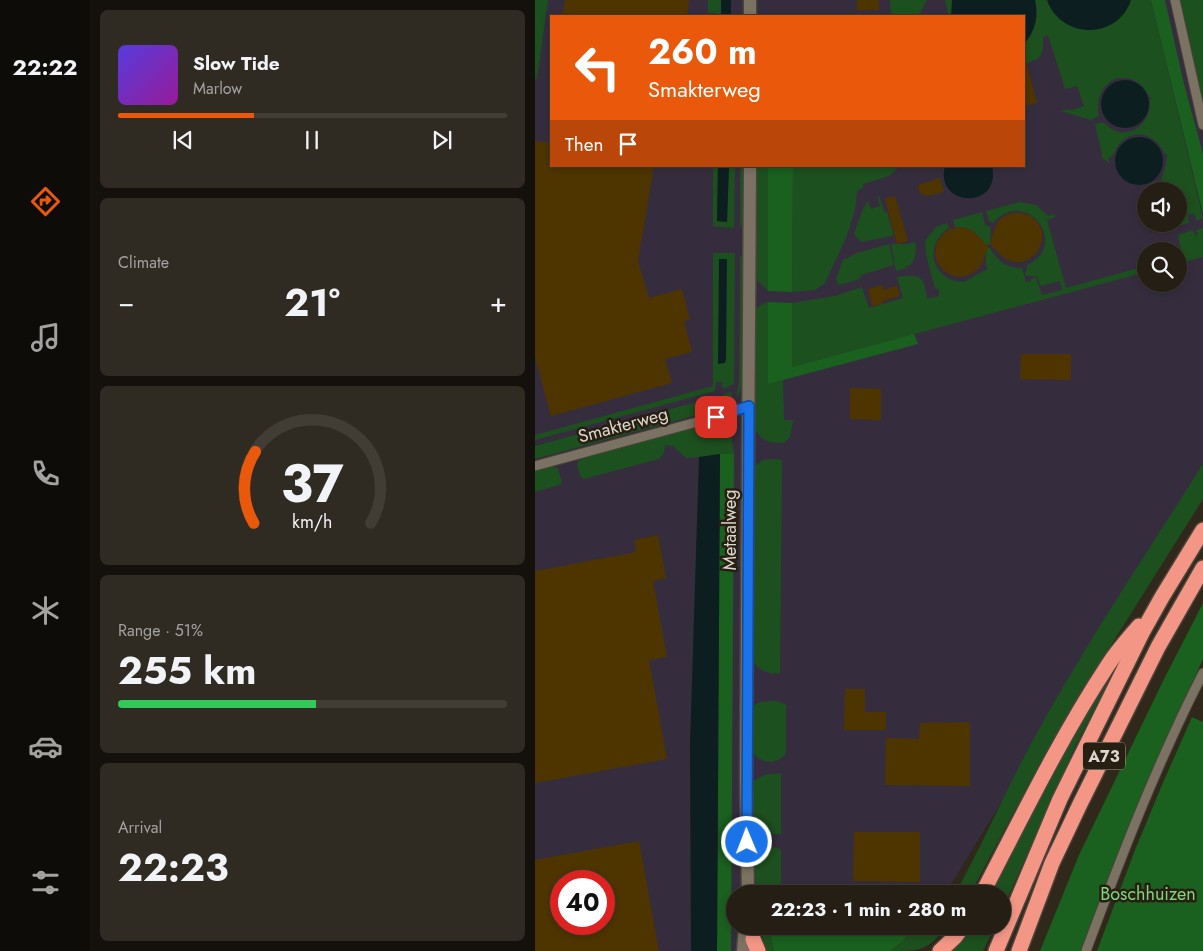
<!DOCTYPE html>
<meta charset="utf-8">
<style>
body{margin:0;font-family:Jost,sans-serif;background:#302b22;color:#f1f3f6;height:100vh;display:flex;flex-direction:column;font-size:19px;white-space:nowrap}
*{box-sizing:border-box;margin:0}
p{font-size:16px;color:#a3a2a0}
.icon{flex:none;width:28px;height:28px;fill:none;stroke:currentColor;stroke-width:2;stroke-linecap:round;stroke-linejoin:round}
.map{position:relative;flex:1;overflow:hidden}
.sheet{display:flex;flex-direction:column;gap:10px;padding:10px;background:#14100b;width:445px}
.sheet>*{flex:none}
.banner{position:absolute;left:15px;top:15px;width:475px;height:152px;border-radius:0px;box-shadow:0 2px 8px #0003,0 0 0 1px #413c34;background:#ea580c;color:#fff;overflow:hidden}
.fabs{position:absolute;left:602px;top:182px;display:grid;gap:10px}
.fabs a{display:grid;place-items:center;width:50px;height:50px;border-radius:50%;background:#241e14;box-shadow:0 2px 8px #0003,0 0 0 1px #413c34;font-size:25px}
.speed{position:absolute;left:15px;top:870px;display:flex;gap:10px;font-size:25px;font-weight:700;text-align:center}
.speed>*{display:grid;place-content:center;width:65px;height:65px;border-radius:50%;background:#241e14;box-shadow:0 2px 8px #0003,0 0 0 1px #413c34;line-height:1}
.speed .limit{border:8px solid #d22;background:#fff;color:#111}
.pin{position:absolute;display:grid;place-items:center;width:42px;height:42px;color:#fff;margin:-21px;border-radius:10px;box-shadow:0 2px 8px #0006}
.me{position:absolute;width:55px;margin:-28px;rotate:359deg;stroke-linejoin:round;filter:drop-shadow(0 0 4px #0008)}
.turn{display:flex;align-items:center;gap:18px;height:105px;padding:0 15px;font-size:22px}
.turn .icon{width:65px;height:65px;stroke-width:2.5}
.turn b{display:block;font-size:35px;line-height:42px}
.then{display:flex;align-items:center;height:48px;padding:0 15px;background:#0003;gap:10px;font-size:19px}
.big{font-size:38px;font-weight:700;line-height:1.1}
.sheet .tile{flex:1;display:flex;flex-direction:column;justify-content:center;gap:8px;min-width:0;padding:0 18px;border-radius:8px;background:#302b22}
.sheet .dial{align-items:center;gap:0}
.dial svg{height:130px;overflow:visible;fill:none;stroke:#413c34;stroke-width:7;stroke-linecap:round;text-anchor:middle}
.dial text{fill:#f1f3f6;stroke:none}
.song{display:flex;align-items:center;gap:15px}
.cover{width:60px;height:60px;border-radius:8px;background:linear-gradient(135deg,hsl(250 70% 55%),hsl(300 70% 35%))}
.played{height:5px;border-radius:2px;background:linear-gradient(90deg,#ea580c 35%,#413c34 35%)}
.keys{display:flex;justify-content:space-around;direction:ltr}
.heat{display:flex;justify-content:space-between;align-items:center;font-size:28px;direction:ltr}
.charge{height:8px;border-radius:4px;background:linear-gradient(90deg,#34c759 51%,#413c34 0)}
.trip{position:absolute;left:191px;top:885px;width:285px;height:50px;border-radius:25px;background:#241e14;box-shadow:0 2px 8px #0003,0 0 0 1px #413c34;font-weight:700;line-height:50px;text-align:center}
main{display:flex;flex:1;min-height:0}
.menu{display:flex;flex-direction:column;width:90px;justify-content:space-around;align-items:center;background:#0e0c08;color:#a3a2a0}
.menu .icon{width:35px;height:35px}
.menu .current{color:#ea580c}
.menu b{font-size:22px;color:#f1f3f6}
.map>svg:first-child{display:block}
</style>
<main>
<nav class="menu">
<b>22:22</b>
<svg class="icon current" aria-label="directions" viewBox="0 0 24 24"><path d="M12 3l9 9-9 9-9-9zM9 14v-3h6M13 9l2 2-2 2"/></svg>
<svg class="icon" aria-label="music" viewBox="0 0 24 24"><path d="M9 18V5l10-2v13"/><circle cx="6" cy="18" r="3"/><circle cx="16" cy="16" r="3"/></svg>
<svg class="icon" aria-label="phone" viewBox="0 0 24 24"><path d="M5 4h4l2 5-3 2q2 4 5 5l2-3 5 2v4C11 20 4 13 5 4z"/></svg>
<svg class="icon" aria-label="climate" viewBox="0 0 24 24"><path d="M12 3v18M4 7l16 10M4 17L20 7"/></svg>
<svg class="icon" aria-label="car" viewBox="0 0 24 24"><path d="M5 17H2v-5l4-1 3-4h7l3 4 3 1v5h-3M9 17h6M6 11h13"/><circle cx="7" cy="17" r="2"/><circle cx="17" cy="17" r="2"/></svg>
<svg class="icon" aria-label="filters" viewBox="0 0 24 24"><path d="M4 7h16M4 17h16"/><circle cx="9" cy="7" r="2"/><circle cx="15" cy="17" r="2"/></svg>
</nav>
<section class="sheet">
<div class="tile">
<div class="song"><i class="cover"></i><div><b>Slow Tide</b><p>Marlow</p></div></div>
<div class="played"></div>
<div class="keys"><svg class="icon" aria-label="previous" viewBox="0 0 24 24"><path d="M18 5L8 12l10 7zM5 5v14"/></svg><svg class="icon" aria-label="pause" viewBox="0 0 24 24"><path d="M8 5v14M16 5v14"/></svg><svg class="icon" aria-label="next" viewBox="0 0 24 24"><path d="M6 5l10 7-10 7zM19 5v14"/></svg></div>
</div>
<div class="tile"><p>Climate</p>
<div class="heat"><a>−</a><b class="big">21°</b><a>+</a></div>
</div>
<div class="tile dial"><svg viewBox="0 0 100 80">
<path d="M14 69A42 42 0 1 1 86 69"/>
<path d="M14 69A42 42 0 0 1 15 25" stroke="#ea580c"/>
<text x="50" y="56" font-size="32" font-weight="700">37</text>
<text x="50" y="72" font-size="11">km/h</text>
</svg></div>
<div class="tile"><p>Range · 51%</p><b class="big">255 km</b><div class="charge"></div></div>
<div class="tile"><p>Arrival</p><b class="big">22:23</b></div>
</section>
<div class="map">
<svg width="668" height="951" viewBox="0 0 668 951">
<rect width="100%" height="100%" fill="#30281b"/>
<path fill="#352d3d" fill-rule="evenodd" d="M0,0H640L668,128V473L410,894H200V926H224L220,951H0ZM16,16H489V166H16ZM611,191H644V224H611ZM611,251H644V284H611ZM26,881H69V924H26Z"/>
<g fill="#1d501f">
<polygon points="0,0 13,0 2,79 0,79"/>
<polygon points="173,0 186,0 186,16 181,16 181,13 173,13"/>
<polygon points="355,0 392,0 383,16 356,16"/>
<path d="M410,0H616L668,218L662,221L659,214L653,215L654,223L639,227L638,224H644V191H630L626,180L631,165L632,154H630C622,135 600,127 585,143C580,149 579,156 573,159L575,164L566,157L567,154L560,124L567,122C572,125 578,131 584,132C604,135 616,118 615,100L617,99C612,95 610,86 602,82C578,68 558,92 564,116L556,120L526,111L534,109V111L549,106L542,86L530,89L513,35L508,37C508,56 508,58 489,64V16H414Z"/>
<polygon points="645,0 668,0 668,103"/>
<polygon points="178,166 183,166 182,221 192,222 194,166 200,166 199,228 178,226"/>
<polygon points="205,166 211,166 210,223 205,227"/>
<polygon points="220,166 233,166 233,291 219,277"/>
<polygon points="258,166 365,166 354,176 328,184 328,188 322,191 320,210 311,238 290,283 280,290 257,292"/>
<polygon points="342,195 345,198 349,212 352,212 358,233 357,236 326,242 319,234 329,206 332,205 331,202 333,201 336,209 345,206"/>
<path d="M485,202L501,205L513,216L520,214V217L512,220L531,288L611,266V272L257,367V303L300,296L327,287L334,308L368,298L362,277C384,274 390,275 392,299L404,296V289H400L391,254L390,241L401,227L412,223L414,228C387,245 397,282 429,282L448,271H450L453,268L451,266V248H455C463,261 470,268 487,268L491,282L496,281V279L501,277L507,295L527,290L525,281L506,286L502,276H491L490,272L492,271V265C536,245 491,185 458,223L454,221L451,211Z"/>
<path d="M447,212L450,225L456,227L455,244L450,246C443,232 435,227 420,227L418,220Z"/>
<polygon points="668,228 668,257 644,263 644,258 647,257 643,235 658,230 661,236 663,235 661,230"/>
<path d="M380,242C382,251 381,259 374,266L371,265L372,268L361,271L356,244H373Z"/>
<polygon points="354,244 359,265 326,275 325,279 304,285 301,279 308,260 322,253"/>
<polygon points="178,253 200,253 199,384 188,389 187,382 181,382 180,391 0,440 0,435 178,386"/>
<polygon points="205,255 209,259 209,385 207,386 201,400 204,382"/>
<path d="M233,302V384L248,380L249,420H258L255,437L249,443C235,443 227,442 220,429L218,312L227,304Z"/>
<polygon points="195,392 197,393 196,403 187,406 187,395"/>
<polygon points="180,397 180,410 0,459 0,446"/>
<polygon points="177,422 195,427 199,454 151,458 138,446 130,445 129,453 124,459 49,479 45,476 42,463 47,458"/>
<path d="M236,459L247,460L245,673C234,674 227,672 219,663L220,466L228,460Z"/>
<path d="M668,464V499L539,704L510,754L435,894H420C448,844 470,792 497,742C549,646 610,556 668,464Z"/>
<polygon points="17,466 23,468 27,483 24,485 0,492 0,471"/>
<polygon points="591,647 541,745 468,908 468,894 451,894 502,794"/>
<path d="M235,701H242L251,705V753C243,765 227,764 218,753V706L225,702Z"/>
<polygon points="246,773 246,834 233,834 218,827 218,781 229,775"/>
<polygon points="227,846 243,848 246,850 246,894 222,894 218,854"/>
<polygon points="226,926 236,926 234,929 239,951 230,951"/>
<path d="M380,926H412C393,951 384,951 355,951L368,941Z"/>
<polygon points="433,926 460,926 448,951 412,951"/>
</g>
<g fill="#1a601f">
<polygon points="616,0 630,0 649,84 668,154 668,214"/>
<polygon points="233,166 258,166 257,292 233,291"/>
<polygon points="233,302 257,303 257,367 379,334 383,344 233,384"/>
<polygon points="185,454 199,454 196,951 182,951"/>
<polygon points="668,603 668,659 609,790 585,848 546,951 505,951 544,855 628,681"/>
<polygon points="657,717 668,722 668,951 562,951 600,850 627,785"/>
<polygon points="236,926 380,926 368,941 355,951 239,951 234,929"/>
</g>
<g fill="#0d1e21">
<rect x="186" y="0" width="10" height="16"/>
<path d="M417,0H500C504,17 500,31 489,44V16H416Z"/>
<path d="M512,0H596C583,40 526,40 512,0Z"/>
<circle cx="590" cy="104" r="24"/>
<circle cx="604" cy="161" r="24"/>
<polygon points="183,166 194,166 192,222 182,221"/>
<path d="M410,166H457C467,210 399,208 410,166Z"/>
<polygon points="184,259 192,259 191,359 190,363 183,364"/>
<polygon points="185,454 182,951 156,951 155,744 164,457"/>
</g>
<g fill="#4e3500" fill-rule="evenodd">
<polygon points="30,0 154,0 154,2 152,16 27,16"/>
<rect x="322" y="0" width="22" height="10"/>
<polygon points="489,65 492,65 502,103 489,106"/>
<polygon points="0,141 16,143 16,166 119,166 103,261 114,298 147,289 155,320 149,321 157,352 130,359 137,383 16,416 0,357"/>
<polygon points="405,178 409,192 392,196 385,193 383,185"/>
<polygon points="360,196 373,241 362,244 350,198"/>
<polygon points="477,213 487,213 496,216 503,223 507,231 507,241 503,251 497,257 488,262 478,262 469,258 455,244 461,224 468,217"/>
<polygon points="423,227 437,230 453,246 448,262 442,270 434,275 425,277 415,275 407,269 402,262 400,253 402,243 407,235 415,229"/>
<polygon points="347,285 348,290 362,286 365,296 347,301 348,304 337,306 333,289"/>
<polygon points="486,354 536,354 536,380 485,379"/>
<polygon points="315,388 346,389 346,420 315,419"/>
<polygon points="123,535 131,578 118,581 132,657 114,660 132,759 0,783 0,571 101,552 99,540"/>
<polygon points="310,689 330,689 330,712 351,712 351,730 309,730"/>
<polygon points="435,722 435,786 350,785 351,738 384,739 385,723"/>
<polygon points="319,832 385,832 385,882 318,881"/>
<path d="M104,841L124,951H0V860ZM26,881H69V924H26Z"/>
</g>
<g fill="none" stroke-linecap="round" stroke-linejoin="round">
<g stroke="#4b443a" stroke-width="11">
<g id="street">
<polyline points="640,0 668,125"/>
<polyline points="0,466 199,412 214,406"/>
<path d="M551,951C586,857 622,763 668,673"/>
</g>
</g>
<g stroke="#4b443a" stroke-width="15">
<g id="secondary">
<polyline points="215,16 215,0"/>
<polyline points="213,894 211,778 215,166"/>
<polyline points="216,926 219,949"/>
<polyline points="208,951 210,926"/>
</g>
</g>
<g stroke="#4b443a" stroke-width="18">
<g id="highway">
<path d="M447,894C487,817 525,738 573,665C582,651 593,639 604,626"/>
<polyline points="218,939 223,951"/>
<polyline points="405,951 420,937 428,926"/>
<polyline points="461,951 525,799 608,631 627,597 668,530"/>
<polyline points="484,951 517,863 545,804 623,647 668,568"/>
</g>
</g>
<use href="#street" stroke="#7b7263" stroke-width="9"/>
<use href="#secondary" stroke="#7b7263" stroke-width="12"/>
<use href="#highway" stroke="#f49686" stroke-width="15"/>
</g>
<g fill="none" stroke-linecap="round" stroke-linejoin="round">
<g stroke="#114b97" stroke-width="12">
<polyline id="route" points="181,417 214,406 212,842"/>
</g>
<use href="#route" stroke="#1a73e8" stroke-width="9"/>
</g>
<g text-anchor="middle" stroke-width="5" stroke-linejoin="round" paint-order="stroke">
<rect fill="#271f12" stroke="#a6a096" stroke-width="1" x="548" y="742.5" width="42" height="27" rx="4"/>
<g font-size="16" font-weight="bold" fill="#ddd7cf">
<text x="569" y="762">A73</text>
</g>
<g font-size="18" fill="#ddd7cf" stroke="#271f12">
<text transform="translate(88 425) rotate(-15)" y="6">Smakterweg</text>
<text transform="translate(195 530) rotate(-90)" y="6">Metaalweg</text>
</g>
<g font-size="18" fill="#7dd77e" stroke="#271f12">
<text x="613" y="900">Boschhuizen</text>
</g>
</g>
</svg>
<div class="fabs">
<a><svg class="icon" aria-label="sound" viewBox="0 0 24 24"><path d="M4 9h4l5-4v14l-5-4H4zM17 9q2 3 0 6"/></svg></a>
<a><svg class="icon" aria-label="search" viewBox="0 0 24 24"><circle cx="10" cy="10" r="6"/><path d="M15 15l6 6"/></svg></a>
</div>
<div class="speed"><div class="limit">40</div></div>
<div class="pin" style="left:181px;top:417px;background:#d93025"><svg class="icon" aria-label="arrive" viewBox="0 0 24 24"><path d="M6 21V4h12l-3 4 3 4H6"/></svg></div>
<svg class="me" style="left:212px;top:842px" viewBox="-20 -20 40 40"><circle r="17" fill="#1a73e8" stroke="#fff" stroke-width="3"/><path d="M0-11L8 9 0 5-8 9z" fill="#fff"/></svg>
<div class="trip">22:23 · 1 min · 280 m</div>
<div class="banner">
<div class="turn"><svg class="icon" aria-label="left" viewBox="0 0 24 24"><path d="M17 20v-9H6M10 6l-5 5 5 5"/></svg><div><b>260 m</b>Smakterweg</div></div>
<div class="then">Then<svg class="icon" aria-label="arrive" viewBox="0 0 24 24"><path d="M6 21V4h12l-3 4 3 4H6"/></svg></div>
</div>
</div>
</main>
